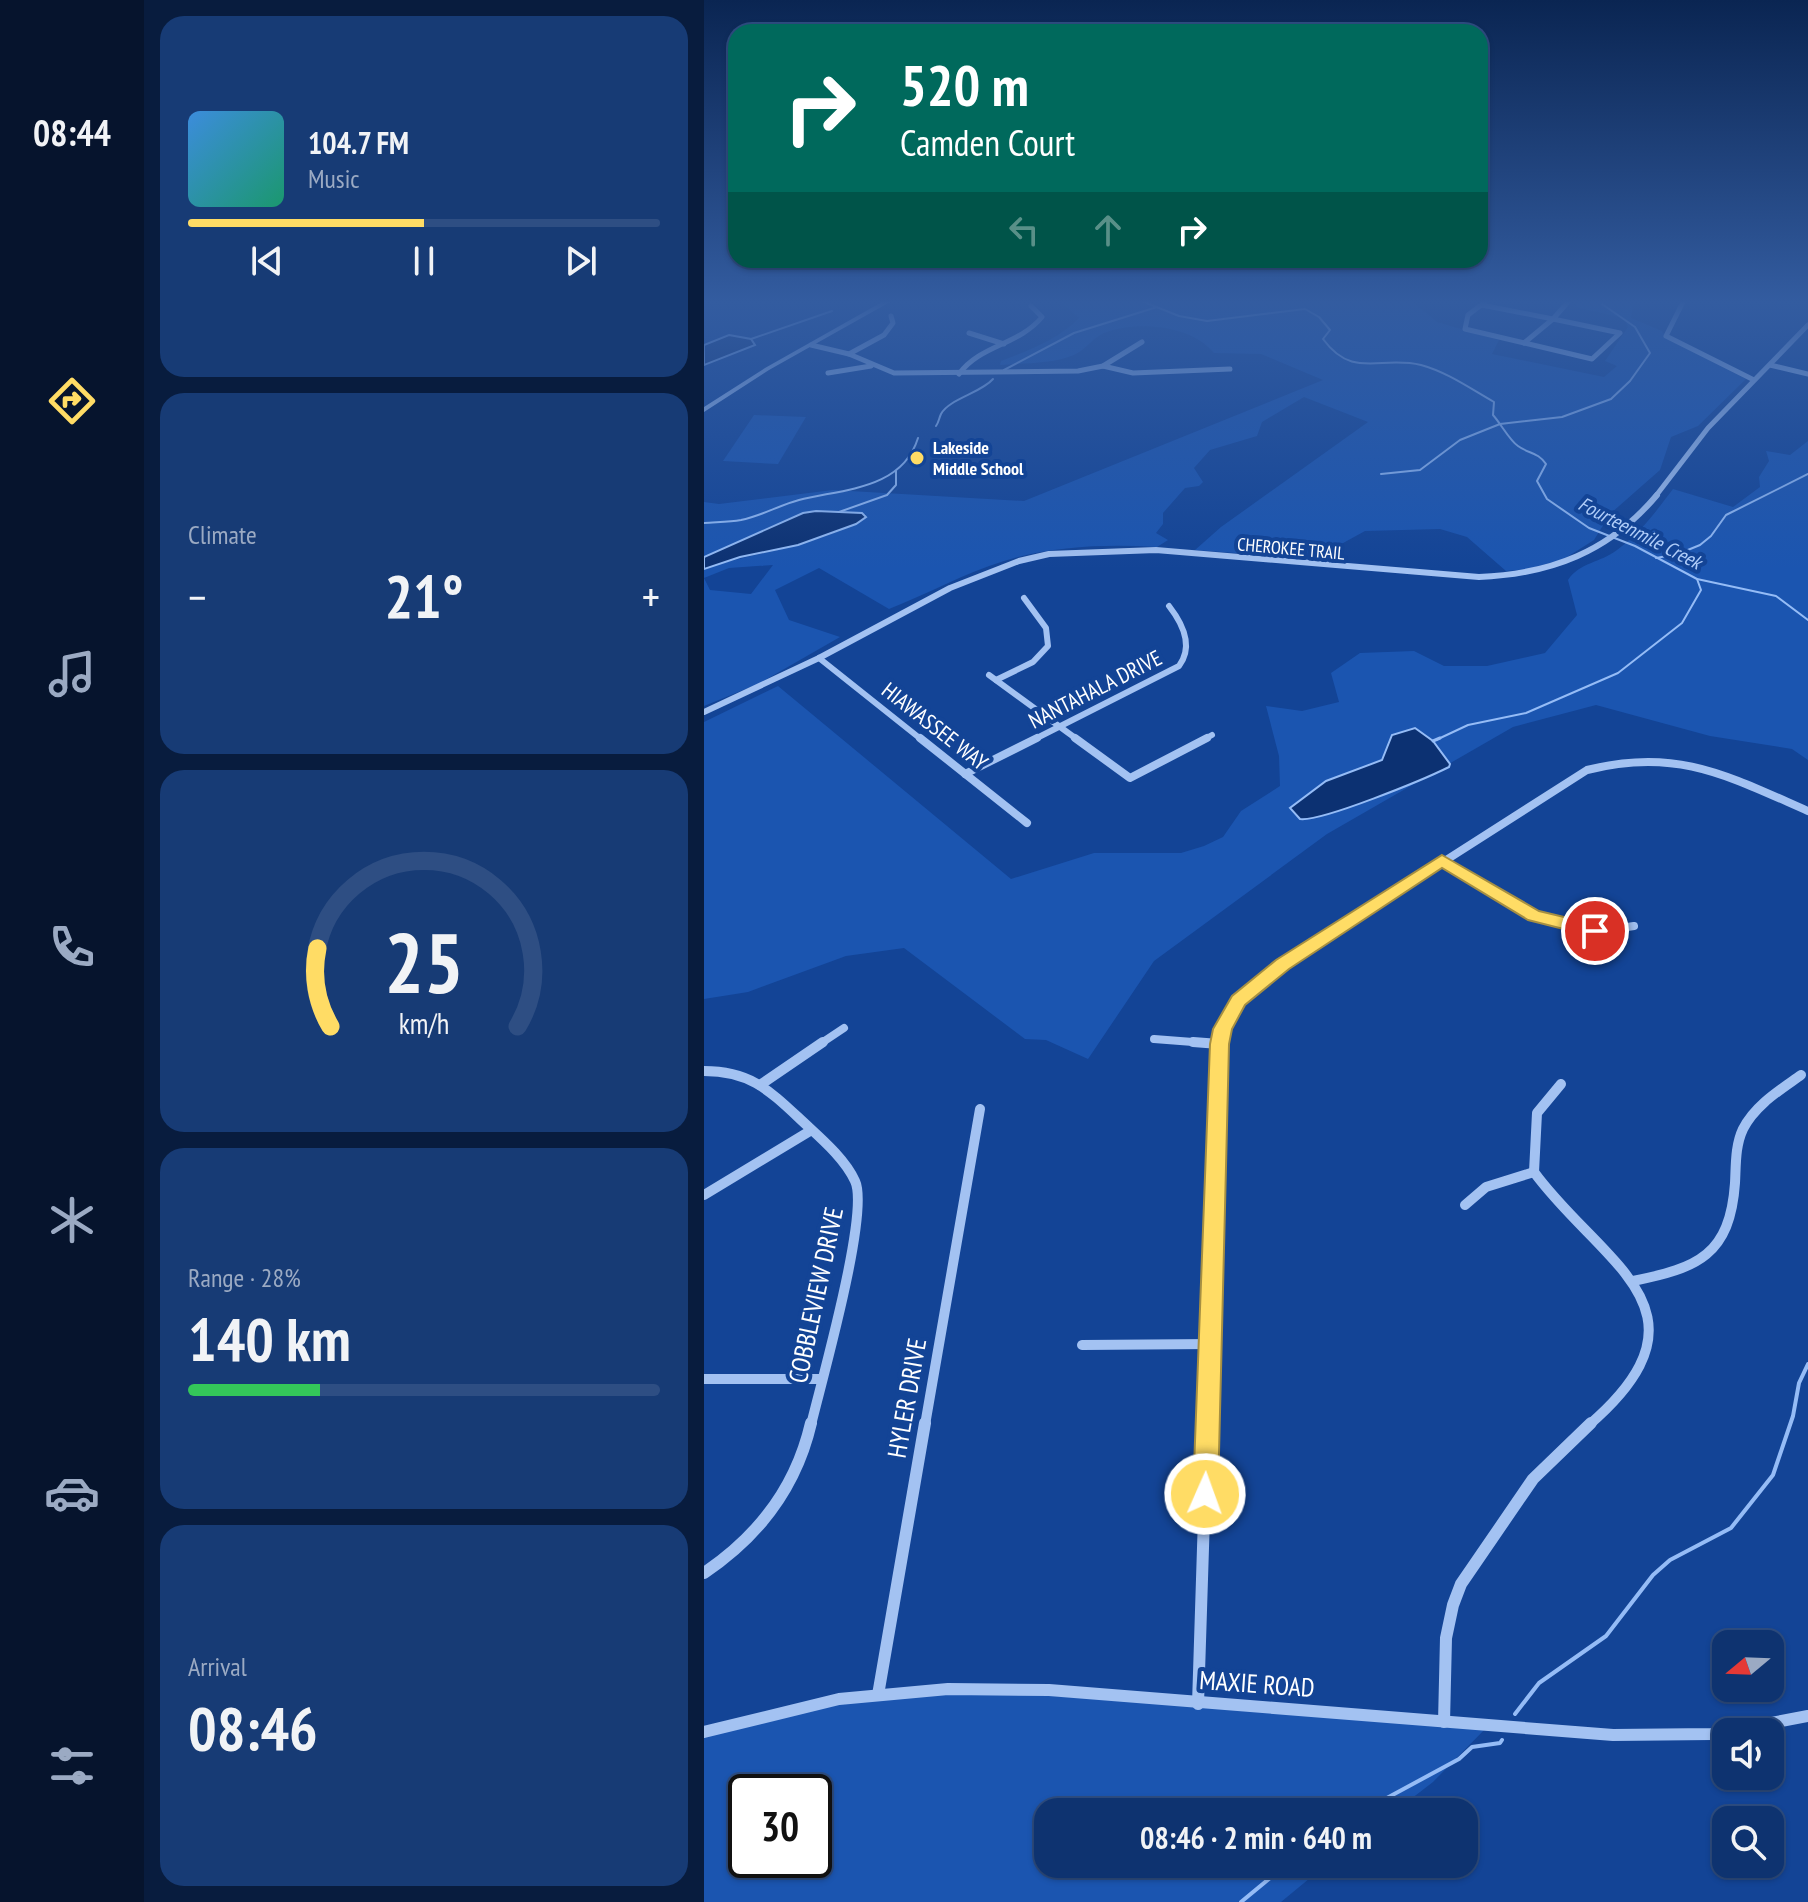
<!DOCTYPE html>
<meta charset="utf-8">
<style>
body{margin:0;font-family:"PT Sans Narrow",sans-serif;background:#173b75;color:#f1f3f6;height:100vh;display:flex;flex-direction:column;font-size:30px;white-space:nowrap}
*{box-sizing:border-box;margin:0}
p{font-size:26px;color:#9baac3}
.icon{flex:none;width:44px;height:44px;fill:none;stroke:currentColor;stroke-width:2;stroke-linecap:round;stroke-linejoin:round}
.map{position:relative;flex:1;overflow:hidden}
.side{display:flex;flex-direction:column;gap:16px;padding:16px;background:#081c3e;width:560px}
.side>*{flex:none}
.top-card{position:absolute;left:24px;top:24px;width:760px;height:244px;border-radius:24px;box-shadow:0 2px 6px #0004,0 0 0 2px #2e4e83;background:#00695c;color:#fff;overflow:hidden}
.needle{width:52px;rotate:251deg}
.fabs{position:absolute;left:1008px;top:1630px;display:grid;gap:16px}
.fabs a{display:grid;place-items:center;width:72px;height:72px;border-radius:16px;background:#0e3370;box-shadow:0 2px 6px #0004,0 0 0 2px #2e4e83;font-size:40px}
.speed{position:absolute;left:24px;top:1774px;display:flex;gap:16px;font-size:40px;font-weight:700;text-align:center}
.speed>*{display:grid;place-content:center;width:104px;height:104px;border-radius:50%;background:#0e3370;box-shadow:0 2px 6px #0004,0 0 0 2px #2e4e83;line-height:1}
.speed .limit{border:4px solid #111;border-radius:12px;background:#fff;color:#111}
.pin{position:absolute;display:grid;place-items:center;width:68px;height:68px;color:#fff;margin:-34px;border:4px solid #fff;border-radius:50%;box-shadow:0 2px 8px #0007}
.me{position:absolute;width:88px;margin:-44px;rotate:2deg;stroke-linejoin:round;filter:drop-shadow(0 0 6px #0008)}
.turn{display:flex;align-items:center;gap:28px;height:168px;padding:0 40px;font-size:36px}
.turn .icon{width:104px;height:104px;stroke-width:2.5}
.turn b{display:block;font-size:56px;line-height:68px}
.lanes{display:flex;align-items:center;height:76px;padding:0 40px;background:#0003;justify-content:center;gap:40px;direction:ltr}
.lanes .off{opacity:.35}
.big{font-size:60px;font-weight:700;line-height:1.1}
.side .card{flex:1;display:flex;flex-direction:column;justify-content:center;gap:12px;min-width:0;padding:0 28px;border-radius:24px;background:#173b75}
.side .dial{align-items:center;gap:0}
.dial svg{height:208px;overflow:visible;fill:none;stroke:#2e4e83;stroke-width:7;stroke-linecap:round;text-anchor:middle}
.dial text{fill:#f1f3f6;stroke:none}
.song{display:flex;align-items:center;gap:24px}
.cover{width:96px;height:96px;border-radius:12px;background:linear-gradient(135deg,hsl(210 70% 55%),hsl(160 70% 35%))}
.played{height:8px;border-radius:4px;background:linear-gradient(90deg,#ffdc65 50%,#2e4e83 50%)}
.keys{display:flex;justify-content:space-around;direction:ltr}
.heat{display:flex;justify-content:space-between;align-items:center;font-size:44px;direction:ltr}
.charge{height:12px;border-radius:6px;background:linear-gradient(90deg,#34c759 28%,#2e4e83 0)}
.trip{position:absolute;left:330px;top:1798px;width:444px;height:80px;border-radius:24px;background:#0e3370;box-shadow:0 2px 6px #0004,0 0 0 2px #2e4e83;font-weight:700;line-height:80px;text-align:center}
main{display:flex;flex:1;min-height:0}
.dock{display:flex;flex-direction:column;width:144px;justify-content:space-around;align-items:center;background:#06142d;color:#9baac3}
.dock .icon{width:56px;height:56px}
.dock .active{color:#ffdc65}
.dock b{font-size:36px;color:#f1f3f6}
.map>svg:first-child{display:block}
</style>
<main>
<nav class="dock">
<b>08:44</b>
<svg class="icon active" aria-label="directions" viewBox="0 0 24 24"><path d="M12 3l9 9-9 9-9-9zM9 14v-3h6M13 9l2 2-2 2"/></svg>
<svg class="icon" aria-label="music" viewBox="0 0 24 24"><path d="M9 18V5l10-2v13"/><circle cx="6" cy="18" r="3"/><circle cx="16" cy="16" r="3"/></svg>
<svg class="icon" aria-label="phone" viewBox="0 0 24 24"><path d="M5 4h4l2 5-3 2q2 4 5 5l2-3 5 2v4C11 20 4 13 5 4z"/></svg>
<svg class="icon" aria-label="climate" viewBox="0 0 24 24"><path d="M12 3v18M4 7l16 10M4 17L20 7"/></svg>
<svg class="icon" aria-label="car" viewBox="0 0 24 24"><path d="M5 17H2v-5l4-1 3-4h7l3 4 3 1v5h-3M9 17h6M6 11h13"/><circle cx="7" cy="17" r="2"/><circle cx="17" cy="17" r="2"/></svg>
<svg class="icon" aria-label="filters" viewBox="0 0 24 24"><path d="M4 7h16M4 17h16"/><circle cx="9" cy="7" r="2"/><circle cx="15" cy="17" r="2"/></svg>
</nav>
<section class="side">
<div class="card">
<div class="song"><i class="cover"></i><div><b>104.7 FM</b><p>Music</p></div></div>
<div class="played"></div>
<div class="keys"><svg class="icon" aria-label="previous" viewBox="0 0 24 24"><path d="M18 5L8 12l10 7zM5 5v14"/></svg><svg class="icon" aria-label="pause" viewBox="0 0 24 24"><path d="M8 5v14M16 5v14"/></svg><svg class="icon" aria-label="next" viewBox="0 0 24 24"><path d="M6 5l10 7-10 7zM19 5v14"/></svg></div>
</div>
<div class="card"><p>Climate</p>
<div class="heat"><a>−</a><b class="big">21°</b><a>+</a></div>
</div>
<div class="card dial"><svg viewBox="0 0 100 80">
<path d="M14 69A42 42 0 1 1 86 69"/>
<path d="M14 69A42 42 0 0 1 9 39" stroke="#ffdc65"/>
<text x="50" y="56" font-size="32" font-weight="700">25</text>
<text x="50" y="72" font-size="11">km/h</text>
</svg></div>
<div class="card"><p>Range · 28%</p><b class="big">140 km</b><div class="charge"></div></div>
<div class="card"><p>Arrival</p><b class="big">08:46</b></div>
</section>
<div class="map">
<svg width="1104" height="1902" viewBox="0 0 1104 1902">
<rect width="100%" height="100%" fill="#134496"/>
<g fill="#1b55b0" fill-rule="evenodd">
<path d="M357,302H709L733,322L795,340L788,354L900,377L913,366L901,361L924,327L920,318L871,307L874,302H927L929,305L927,318L958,331L963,339L1042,379L994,426L967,437L956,470L906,514L890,540L860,559L824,569L802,571L763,537L736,529L661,531L610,559L491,550L517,527L664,422L600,397L558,422L553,436L506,450L490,468L499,482L495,486L481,488L459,513V524L452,533L464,540L453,547C401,544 349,546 300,561C260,573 224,594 185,609L115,568L71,590L85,620L136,637L54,684L0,706V569C41,554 134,543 162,514L99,513L0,557V502L15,504L129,490L320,501L619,380L557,354L510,353C488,325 432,320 400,333C389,338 381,350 370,355C349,364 319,363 296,365L297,361C324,351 355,339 375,318ZM69,565L47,594L6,590L0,578L25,568Z"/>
<polygon points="50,415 102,417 74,464 19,461"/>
<path d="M1104,441V760L1088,749L1006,736L892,705L809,727L623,834L450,961L384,1059L342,1040L321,1039L200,948L142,956L44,992L0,999V722L74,686L307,879L390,853H477L500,846L519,837L537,811L576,786L575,756L562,706L598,711L635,702L627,673L656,653L710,651L740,666H783L841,653L873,615L864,580C876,562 896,563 913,550C939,530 949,515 969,489L1029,507L1056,487L1055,477L1065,461L1062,451L1086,455Z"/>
<path d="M244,1689L785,1725L729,1782L690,1812H344V1864H623L577,1902H0V1732L90,1708ZM42,1792H110V1860H42Z"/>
</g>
<g fill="#0c3172" stroke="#95bcf6" stroke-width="2">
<polygon points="25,335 47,339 51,345 0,365 0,345"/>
<polygon points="112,511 158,513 162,517 152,524 94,545 36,557 0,569 0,557 99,513"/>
<path d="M711,728L729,741L746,764L745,767C721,779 617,822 596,819L586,808L622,781L678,760L688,735Z"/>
</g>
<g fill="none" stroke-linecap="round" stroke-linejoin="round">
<g stroke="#95bcf6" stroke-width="2">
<path d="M440,302L475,316L503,321L601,309L615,317L626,330L619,339C649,380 676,355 717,365C743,372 767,389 790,402L789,415C797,424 806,441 814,446C825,454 834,452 842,464L833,481L843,499L885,528L931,546L993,579L1072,596L1104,620"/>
<polyline points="47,339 128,311"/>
<polyline points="300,370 370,333 453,307"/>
<path d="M232,426C235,422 235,418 237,414C245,399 277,393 289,379"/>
<polyline points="677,474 716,470 756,440 796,424 858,417 907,399 926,381 946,353 931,327 898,304"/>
<polyline points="135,512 183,495 192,485 192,471"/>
<path d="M0,523C12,522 25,522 37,520C57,516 76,505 95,500C138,489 198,490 214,438"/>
<polyline points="952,558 974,554 996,545 1007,536 1022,515 1104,474"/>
<polyline points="732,740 764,725 822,713 914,673 978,623 997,590 993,579"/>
</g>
<polyline stroke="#95bcf6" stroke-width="3" points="729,741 736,738"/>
<g stroke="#95bcf6" stroke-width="4">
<polyline points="811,1714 835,1683 902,1636 949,1575 966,1560 1027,1528 1069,1475 1089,1416 1095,1383 1104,1364"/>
<polyline points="657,1812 755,1759 768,1747 796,1743 798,1740"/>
<polyline points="537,1902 583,1864"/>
</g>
<g stroke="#a3c2f2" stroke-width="5">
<polyline points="781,302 764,315 761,329 888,359 916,333 849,319 864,302"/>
<polyline points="979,302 962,336 1050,380"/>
<polyline points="778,305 849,319"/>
<polyline points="265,333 300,344"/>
<polyline points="820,343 849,319"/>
<polyline points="107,345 145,354 190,373 374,371 399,366 438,342"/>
<polyline points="145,354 180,335 189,323 187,316"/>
<polyline points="1066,365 1104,374"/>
<polyline points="399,366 429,373 526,369"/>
<polyline points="124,373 167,366"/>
<path d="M255,374C276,345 315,345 338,317L327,306"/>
<polyline points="951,497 1004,428 1104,325"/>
</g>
<g stroke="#a3c2f2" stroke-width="6">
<polyline points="115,658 218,740"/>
<polyline points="285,675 374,740"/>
<polyline points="292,680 329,662 344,646 342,628 320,598"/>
<path d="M0,712L115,658L246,588L315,561L345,554L452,550L775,577C847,574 905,552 953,495"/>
<path d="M329,740L475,666C490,646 479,624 465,606"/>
<polyline points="499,740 508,735"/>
</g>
<g stroke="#a3c2f2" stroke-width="8">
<polyline points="216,738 323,823"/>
<polyline points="371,738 426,778 503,738"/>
<polyline points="261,774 333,738"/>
<path d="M738,860C800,899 853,941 930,926"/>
<polyline points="450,1039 515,1044"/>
<polyline points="116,1044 140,1028"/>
<path d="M515,1044L531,1008L578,965L883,770C973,747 1024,776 1104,811"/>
</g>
<g stroke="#a3c2f2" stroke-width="10">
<polyline points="489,1042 515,1044"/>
<path d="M0,1071C44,1071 63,1088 95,1118C114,1136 140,1157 151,1181C166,1212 117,1383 107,1425"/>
<path d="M857,1084L833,1113L830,1172C897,1264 1018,1310 885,1425"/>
<polyline points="56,1085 119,1042"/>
<polyline points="0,1195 106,1131"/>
<polyline points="761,1205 782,1187 830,1172"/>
<path d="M929,1281C994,1268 1026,1255 1031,1183C1032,1165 1031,1146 1039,1129C1051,1105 1076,1090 1097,1075"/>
<polyline points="378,1345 507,1344"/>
<polyline points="0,1379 117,1379"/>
<polyline points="221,1425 276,1109"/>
<polyline points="503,1425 516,1042"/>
</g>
<g stroke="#a3c2f2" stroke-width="12">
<path d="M0,1573C55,1536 92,1488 107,1423"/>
<polyline points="174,1695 221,1423"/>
<polyline points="494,1704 503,1423"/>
<polyline points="740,1722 742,1638 749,1605 757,1584 829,1479 887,1423"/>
<polyline points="0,1732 135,1699 244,1689 345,1690 909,1735 1009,1734 1104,1716"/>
</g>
<polygon fill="#a3c2f2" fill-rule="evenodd" points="178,302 186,302 65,370 0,412 0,407 61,368"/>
</g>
<linearGradient id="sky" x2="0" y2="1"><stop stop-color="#0a2552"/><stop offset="0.53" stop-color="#335ca0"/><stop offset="1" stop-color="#335ca0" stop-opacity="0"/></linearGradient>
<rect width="1104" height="569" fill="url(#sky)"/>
<polygon fill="#ffdc65" stroke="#a68f42" stroke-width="2" points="738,855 835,911 898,926 900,931 891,937 824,920 738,868 585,969 541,1005 528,1029 525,1044 514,1494 510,1502 501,1506 492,1502 489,1494 506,1044 509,1029 528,996 572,960"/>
<circle fill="#ffdc65" stroke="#134496" stroke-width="3" cx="213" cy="458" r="8"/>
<g text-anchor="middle" stroke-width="8" stroke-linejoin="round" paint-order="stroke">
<g font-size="18" font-weight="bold" fill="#fff" stroke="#134496" text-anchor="start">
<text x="229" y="454">Lakeside<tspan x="229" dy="21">Middle School</tspan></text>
</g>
<g font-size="18" fill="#fff" stroke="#134496">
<text transform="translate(587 549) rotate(5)" y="6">CHEROKEE TRAIL</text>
</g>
<g font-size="20" font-style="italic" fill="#b0cdf9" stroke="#134496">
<text transform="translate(936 533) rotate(27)" y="7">Fourteenmile Creek</text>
</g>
<g font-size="22" fill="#fff" stroke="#134496">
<text transform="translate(391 689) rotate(-27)" y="8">NANTAHALA DRIVE</text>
<text transform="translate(231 726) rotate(38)" y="8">HIAWASSEE WAY</text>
</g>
<g font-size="26" fill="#fff" stroke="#134496">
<text transform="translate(112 1295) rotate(-78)" y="9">COBBLEVIEW DRIVE</text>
<text transform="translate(203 1398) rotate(-80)" y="9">HYLER DRIVE</text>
<text transform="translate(553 1684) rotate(4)" y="9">MAXIE ROAD</text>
</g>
</g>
</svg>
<div class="fabs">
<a><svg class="needle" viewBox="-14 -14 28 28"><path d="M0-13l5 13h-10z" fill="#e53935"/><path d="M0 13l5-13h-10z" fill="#9baac3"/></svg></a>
<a><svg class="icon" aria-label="sound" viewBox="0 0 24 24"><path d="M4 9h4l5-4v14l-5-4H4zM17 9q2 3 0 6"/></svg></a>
<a><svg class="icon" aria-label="search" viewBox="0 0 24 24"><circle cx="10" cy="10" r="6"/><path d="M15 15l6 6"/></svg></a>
</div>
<div class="speed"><div class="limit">30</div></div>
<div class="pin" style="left:891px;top:931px;background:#d93025"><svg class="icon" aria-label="arrive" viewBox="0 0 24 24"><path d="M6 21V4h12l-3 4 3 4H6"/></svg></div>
<svg class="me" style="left:501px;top:1494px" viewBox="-20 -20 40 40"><circle r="17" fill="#ffdc65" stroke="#fff" stroke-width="3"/><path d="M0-11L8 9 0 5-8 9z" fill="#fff"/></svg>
<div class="trip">08:46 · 2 min · 640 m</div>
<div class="top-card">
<div class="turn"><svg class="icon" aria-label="right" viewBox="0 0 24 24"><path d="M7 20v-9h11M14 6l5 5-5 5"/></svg><div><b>520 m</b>Camden Court</div></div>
<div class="lanes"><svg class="icon off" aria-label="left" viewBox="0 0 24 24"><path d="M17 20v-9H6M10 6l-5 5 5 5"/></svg><svg class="icon off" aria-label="ahead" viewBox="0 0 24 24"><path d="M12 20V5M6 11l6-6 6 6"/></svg><svg class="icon" aria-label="right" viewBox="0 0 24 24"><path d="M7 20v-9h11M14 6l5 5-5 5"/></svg></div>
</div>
</div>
</main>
